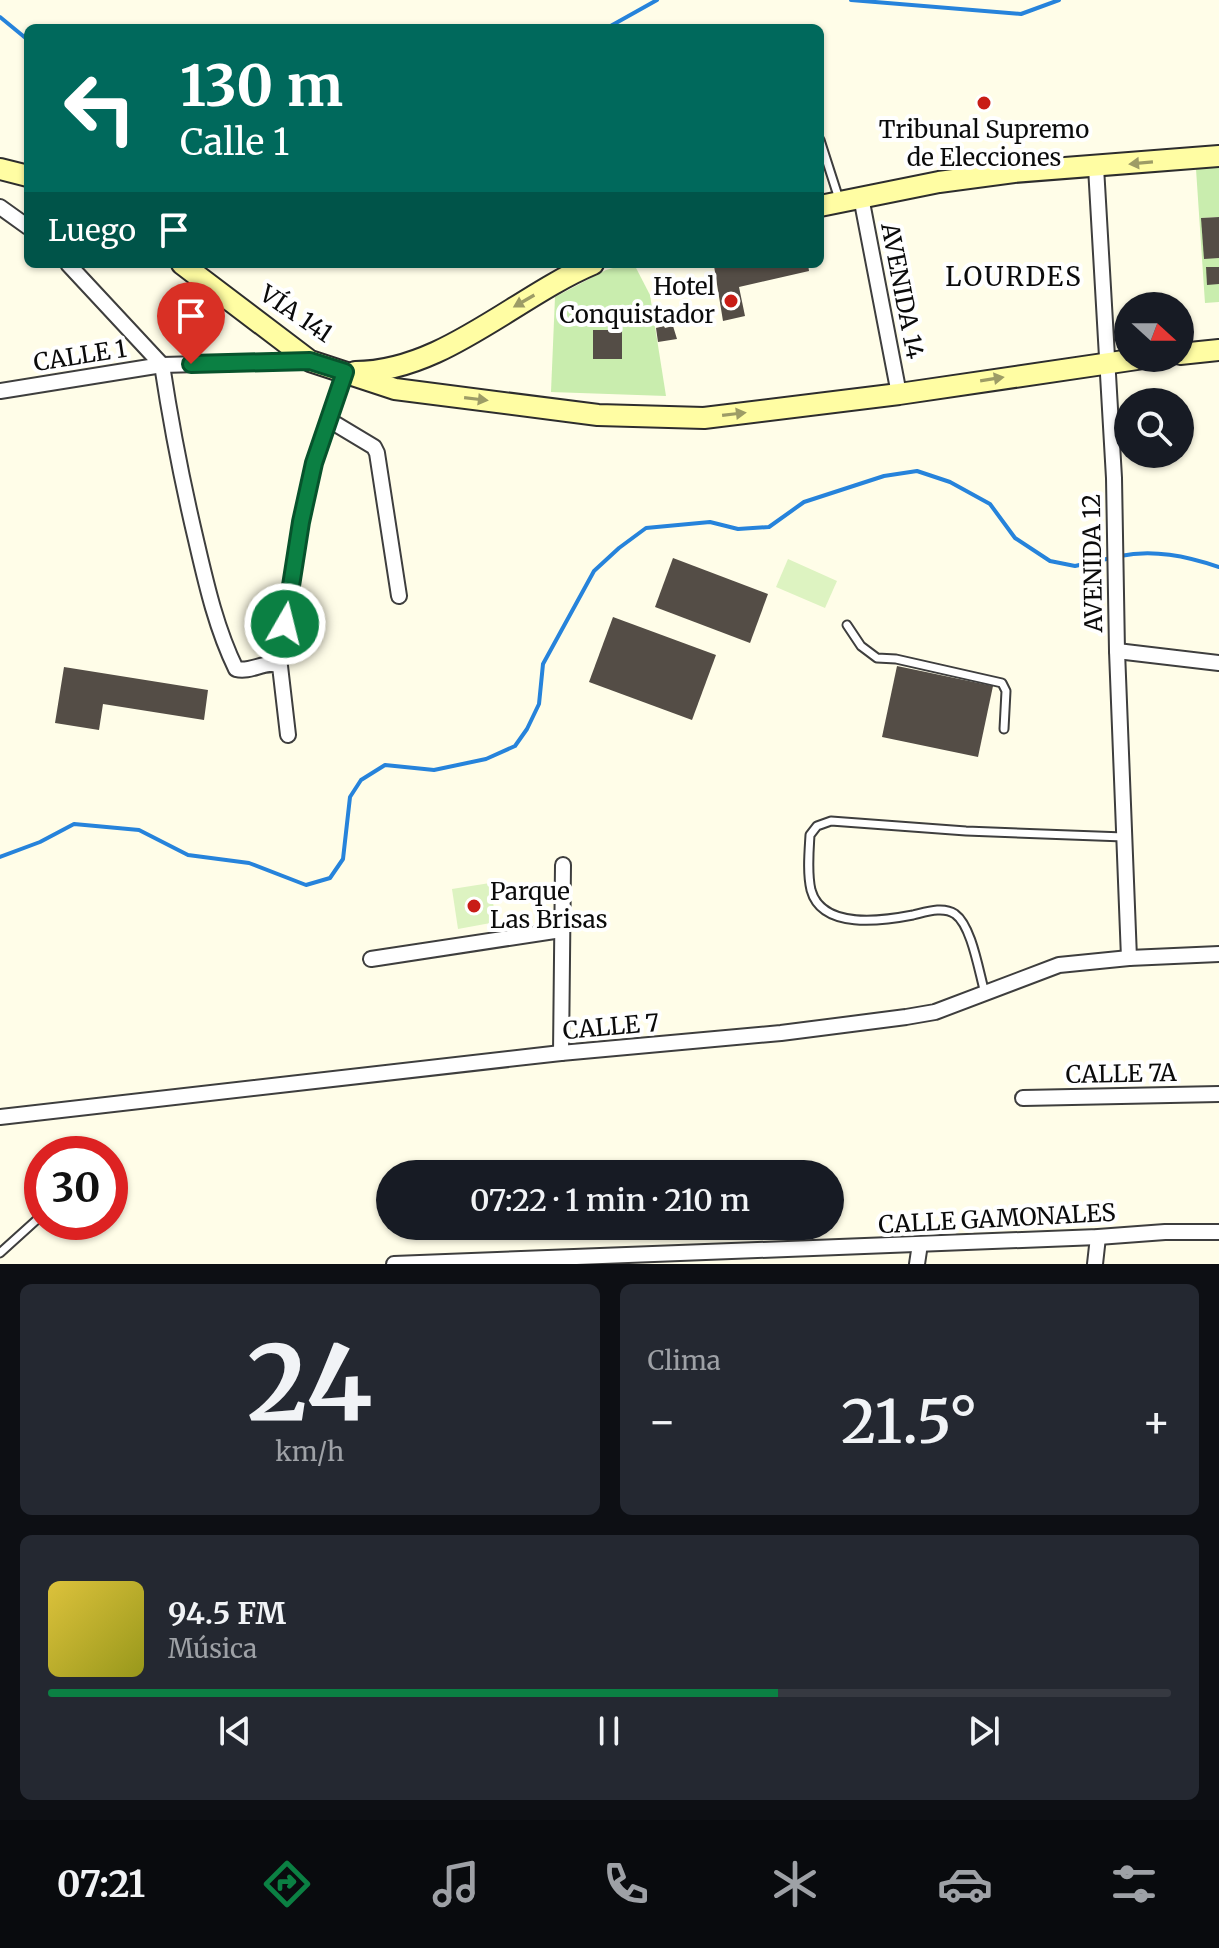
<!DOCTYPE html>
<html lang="es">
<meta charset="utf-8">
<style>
body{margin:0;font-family:Merriweather,serif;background:#242831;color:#f1f3f6;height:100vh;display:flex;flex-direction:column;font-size:30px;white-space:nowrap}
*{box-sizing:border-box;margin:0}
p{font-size:26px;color:#9ea1a6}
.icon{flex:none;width:44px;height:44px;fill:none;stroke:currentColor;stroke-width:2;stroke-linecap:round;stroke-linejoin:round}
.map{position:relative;height:1264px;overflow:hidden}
.drawer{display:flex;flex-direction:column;gap:20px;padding:20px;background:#0d0f14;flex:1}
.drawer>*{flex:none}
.top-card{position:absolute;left:24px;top:24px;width:800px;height:244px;border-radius:12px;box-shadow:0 2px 6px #0004;background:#00695c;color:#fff;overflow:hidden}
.needle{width:52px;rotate:111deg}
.controls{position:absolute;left:1114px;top:292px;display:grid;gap:16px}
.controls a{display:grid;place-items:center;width:80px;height:80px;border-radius:50%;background:#171b24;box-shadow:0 2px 6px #0004;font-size:40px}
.speed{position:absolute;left:24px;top:1136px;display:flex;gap:16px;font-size:40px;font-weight:700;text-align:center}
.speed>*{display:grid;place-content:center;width:104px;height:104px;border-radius:50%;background:#171b24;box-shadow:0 2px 6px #0004;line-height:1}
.speed .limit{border:12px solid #d22;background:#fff;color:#111}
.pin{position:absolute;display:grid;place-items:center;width:68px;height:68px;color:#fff;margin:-82px -34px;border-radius:50% 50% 50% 0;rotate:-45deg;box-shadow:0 0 8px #0007}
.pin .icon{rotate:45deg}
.me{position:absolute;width:88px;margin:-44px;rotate:8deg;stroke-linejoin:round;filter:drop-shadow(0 0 6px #0008)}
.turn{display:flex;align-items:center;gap:28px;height:168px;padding:0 24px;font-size:36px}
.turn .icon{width:104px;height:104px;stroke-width:2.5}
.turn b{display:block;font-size:56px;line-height:68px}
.then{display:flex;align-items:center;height:76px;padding:0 24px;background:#0003;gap:16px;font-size:30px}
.big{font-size:60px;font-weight:600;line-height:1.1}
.drawer .card{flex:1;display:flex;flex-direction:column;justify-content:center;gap:12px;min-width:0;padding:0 28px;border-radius:12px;background:#242831}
.drawer .dial{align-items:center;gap:0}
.dial b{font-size:104px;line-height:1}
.song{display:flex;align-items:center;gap:24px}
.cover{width:96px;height:96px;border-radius:12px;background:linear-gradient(135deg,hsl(50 70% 55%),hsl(60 70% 35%))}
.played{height:8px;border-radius:4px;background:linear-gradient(90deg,#0b8043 65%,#363941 65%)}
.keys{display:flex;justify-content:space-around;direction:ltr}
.heat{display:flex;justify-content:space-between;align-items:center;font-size:44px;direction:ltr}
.drawer .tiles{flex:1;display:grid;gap:20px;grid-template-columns:1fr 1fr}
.card:last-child{grid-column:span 2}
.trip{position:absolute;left:376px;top:1160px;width:468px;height:80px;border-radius:40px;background:#171b24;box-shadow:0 2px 6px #0004;font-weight:600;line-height:80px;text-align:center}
.tabs{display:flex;height:128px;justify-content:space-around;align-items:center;background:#090b0e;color:#9ea1a6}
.tabs .icon{width:56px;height:56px}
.tabs .current{color:#0b8043}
.tabs b{font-size:36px;color:#f1f3f6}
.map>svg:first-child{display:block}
</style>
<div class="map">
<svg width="1219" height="1264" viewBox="0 0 1219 1264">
<rect width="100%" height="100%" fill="#fffde8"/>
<g fill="#c9edae">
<polygon points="1219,167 1219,217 1201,218 1219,258 1219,267 1207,267 1219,284 1219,302 1205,303 1196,169"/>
<polygon points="627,264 634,264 650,295 666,396 551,392 555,297 606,270"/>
</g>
<g fill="#ddf3c1">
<polygon points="788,559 837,581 825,608 776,587"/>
<polygon points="490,883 496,922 458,929 452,889"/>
</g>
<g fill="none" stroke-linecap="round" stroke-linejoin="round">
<g stroke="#2683db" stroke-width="4">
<polyline points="851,0 1021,14 1059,0"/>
<polyline points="0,17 28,40"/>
<polyline points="607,28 657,0"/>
<path d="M1120,556C1153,549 1186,556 1219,567"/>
<polyline points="0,857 40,842 74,824 139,830 188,855 249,863 306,885 330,878 343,859 350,797 361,780 385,765 434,770 486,759 515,746 527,729 539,704 543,664 594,571 619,548 646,528 710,522 738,529 769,527 804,502 884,476 917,471 950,482 990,504 1015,538 1050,561 1075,566 1111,558"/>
</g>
</g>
<g fill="#544d46">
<polygon points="1219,217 1219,258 1204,259 1201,218"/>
<polygon points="722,264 808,264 809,271 739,287 745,316 723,321 714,266"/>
<polygon points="1206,267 1219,267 1219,284 1207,285"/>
<polygon points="664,326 665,328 673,326 677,339 658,342 656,328"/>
<rect x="593" y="330" width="29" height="29"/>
<polygon points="673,558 768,594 750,643 655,607"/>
<polygon points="613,617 716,655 692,720 589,682"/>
<polygon points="897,666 993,686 978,757 882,737"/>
<polygon points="64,667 208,690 204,720 103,704 99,730 55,723"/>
</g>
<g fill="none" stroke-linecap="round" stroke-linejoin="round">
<g stroke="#3e3e3e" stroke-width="11">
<g id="service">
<polyline points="820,140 839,199"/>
<polyline points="847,625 861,646 877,658 896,659 1002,683 1006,691 1004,729"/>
<path d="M985,993C979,973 972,926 955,914C943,906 926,912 913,915C882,921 822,930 811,890C807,873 809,852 810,835L817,826L831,821L966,831L1124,837"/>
<polyline points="0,1253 42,1215"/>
</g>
</g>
<g stroke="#3e3e3e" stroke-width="18">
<g id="minor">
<polyline points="1096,167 1114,478 1117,651 1129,958"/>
<polyline points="861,197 899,394"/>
<polyline points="0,207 28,227"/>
<polyline points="68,264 162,365"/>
<path d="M162,365C171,424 182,481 196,540C206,583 216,628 236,669C252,673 266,659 280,666L288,735"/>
<polyline points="0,391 162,365 310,361"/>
<polyline points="329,420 374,447 377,453 399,596"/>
<polyline points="285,624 301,522 314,463 345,372"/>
<polyline points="1117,651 1219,663"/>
<polyline points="371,959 561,930"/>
<polyline points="561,1053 563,865"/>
<polyline points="1023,1098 1219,1094"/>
<polyline points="0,1117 561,1053 781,1033 906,1017 935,1012 1059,965 1129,958 1219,954"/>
<polyline points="394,1264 1098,1237 1165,1232 1219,1232"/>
<polyline points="917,1264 920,1244"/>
<polyline points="1095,1264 1098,1237"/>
</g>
</g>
<g stroke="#2d2d2d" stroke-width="24">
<g id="secondary">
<polyline points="0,169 28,176"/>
<polyline points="820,206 939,182 1014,172 1219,156"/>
<polyline points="182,264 310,361 395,389 598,415 704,418 899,394 1144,358"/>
<polyline points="1180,354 1219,350"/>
<path d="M355,372C442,372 515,297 593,264"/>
</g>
</g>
<use href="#service" stroke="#fff" stroke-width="7"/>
<use href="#minor" stroke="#fff" stroke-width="14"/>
<use href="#secondary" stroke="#fffda3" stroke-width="20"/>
</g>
<defs><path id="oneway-solid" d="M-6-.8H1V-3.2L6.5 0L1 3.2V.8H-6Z" transform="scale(2)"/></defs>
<g fill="#9d9c66">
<use href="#oneway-solid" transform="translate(1141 163) rotate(175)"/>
<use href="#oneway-solid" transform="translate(524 301) rotate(150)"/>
<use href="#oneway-solid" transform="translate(992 379) rotate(-9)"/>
<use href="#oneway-solid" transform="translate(476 399) rotate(7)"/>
<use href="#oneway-solid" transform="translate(734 414) rotate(-7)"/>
</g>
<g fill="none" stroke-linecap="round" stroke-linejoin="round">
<g stroke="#07532c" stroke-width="20">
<polyline id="route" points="191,364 310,361 345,372 314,463 301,522 285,624"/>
</g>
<use href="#route" stroke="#0b8043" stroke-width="14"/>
</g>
<g fill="#c81d16" stroke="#fff" stroke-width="3">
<circle cx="984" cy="103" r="8"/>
<circle cx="731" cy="301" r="8"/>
<circle cx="474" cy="906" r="8"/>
</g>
<g text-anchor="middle" stroke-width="8" stroke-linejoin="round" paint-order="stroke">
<g font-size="24" fill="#0b0b0b" stroke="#fff">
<text x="984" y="138">Tribunal Supremo<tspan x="984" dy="28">de Elecciones</tspan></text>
<text x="715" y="295" text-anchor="end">Hotel<tspan x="715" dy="28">Conquistador</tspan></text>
<text x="490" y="900" text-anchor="start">Parque<tspan x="490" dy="28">Las Brisas</tspan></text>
</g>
<g font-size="24" fill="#0b0b0b" stroke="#fff">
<text transform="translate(902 291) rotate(79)" y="8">AVENIDA 14</text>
<text transform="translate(296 314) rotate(34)" y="8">VÍA 141</text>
<text transform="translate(80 356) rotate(-9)" y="8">CALLE 1</text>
<text transform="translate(1093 563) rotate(-91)" y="8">AVENIDA 12</text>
<text transform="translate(611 1027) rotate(-5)" y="8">CALLE 7</text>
<text transform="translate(1121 1074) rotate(-1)" y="8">CALLE 7A</text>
<text transform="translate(997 1219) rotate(-3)" y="8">CALLE GAMONALES</text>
</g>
<g font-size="26" letter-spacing="2" fill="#0b0b0b" stroke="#fff">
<text x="1014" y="286">LOURDES</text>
</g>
</g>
</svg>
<div class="controls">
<a><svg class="needle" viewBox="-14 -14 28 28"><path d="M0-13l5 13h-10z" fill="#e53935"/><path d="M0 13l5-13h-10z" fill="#9ea1a6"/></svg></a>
<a><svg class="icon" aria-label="search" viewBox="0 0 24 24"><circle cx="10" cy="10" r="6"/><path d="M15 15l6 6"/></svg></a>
</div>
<div class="speed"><div class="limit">30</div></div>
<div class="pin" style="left:191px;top:364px;background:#d93025"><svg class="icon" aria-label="arrive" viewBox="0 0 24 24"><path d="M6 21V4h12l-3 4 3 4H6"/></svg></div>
<svg class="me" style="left:285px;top:624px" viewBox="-20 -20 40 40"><circle r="17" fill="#0b8043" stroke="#fff" stroke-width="3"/><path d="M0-11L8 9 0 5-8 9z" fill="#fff"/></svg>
<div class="trip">07:22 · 1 min · 210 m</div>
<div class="top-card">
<div class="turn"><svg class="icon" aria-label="left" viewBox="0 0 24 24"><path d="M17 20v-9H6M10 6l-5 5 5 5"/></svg><div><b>130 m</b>Calle 1</div></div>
<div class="then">Luego<svg class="icon" aria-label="arrive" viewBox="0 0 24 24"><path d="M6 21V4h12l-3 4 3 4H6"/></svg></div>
</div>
</div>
<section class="drawer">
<div class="tiles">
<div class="card dial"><b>24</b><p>km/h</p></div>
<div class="card"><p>Clima</p>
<div class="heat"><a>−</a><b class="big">21.5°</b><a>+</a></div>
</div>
<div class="card">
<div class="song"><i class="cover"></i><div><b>94.5 FM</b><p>Música</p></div></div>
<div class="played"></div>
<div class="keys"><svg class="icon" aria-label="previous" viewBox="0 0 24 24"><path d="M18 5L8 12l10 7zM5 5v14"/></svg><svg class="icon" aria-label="pause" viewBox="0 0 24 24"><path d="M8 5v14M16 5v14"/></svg><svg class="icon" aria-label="next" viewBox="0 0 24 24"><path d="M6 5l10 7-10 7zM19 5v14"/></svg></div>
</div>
</div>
</section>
<nav class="tabs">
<b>07:21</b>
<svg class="icon current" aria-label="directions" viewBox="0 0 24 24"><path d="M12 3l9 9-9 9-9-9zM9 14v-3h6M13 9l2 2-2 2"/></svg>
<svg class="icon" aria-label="music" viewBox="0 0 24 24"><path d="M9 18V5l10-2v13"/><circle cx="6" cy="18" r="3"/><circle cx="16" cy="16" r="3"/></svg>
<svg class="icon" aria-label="phone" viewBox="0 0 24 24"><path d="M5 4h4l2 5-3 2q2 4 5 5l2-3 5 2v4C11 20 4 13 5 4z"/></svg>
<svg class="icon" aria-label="climate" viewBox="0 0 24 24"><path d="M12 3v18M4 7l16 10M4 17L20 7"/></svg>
<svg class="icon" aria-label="car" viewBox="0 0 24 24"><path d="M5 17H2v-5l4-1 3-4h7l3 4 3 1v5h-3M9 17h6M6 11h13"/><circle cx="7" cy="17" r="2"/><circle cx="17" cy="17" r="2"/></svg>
<svg class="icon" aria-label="filters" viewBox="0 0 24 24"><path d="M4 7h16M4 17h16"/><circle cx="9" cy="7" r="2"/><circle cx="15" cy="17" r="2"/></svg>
</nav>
